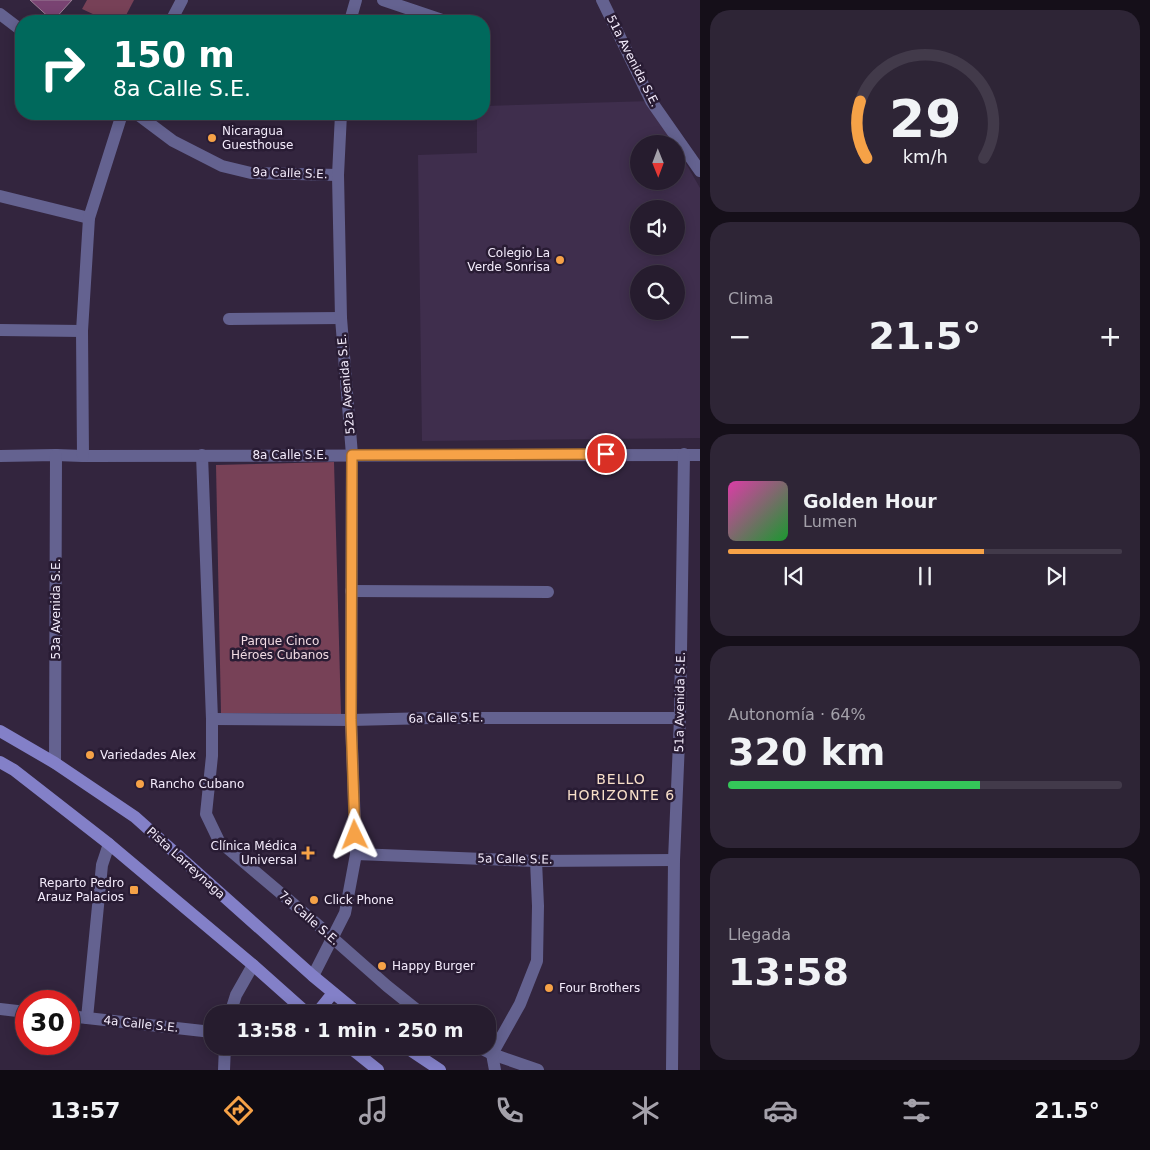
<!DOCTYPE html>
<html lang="es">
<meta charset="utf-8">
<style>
body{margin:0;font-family:"DejaVu Sans",sans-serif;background:#2e2536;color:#f1f3f6;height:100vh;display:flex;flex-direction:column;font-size:19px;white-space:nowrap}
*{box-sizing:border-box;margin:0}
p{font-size:16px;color:#a4a1aa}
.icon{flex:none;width:28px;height:28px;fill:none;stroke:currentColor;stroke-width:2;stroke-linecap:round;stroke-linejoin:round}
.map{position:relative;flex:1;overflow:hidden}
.side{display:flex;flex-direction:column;gap:10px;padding:10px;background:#150f19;width:450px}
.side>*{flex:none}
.guide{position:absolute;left:15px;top:15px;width:475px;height:105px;border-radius:20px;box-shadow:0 2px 12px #0003,0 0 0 1px #423a4a;background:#00695c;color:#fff;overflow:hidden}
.needle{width:32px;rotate:179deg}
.controls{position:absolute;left:630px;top:135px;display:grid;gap:10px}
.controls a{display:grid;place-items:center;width:55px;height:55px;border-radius:50%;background:#261c2e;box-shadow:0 2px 12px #0003,0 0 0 1px #423a4a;font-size:25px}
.speed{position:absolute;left:15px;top:990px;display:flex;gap:10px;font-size:25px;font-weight:700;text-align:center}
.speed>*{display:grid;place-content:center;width:65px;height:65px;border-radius:50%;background:#261c2e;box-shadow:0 2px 12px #0003,0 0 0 1px #423a4a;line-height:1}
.speed .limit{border:8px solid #d22;background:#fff;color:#111}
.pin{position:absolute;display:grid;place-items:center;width:42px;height:42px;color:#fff;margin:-21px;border:2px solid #fff;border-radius:50%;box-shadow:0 1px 5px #0007}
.me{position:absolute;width:55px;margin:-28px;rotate:358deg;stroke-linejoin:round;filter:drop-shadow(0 0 4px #0008)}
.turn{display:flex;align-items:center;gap:18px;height:105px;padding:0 15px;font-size:22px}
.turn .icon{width:65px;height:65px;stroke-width:2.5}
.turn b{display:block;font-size:35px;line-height:42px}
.big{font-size:38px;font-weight:600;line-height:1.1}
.side .tile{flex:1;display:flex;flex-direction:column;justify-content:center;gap:8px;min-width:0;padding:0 18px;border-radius:20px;background:#2e2536}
.side .dial{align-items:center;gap:0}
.dial svg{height:130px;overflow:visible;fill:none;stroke:#423a4a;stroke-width:7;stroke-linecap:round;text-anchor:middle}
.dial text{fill:#f1f3f6;stroke:none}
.song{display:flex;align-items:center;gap:15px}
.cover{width:60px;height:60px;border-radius:8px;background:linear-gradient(135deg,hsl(320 70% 55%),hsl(130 70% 35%))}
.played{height:5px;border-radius:2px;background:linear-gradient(90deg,#f6a247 65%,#423a4a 65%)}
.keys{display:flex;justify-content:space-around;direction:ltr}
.heat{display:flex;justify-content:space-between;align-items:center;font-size:28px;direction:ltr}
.charge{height:8px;border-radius:4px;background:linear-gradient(90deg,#34c759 64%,#423a4a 0)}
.trip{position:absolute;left:204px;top:1005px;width:292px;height:50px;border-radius:20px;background:#261c2e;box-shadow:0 2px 12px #0003,0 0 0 1px #423a4a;font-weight:600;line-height:50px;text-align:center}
.dock{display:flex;height:80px;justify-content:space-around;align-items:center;background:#0f0b12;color:#a4a1aa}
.dock .icon{width:35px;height:35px}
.dock .on{color:#f6a247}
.dock b{font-size:22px;color:#f1f3f6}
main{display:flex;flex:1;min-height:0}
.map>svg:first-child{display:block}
</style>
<main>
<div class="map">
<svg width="700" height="1070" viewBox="0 0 700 1070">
<rect width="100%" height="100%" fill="#33253e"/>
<path fill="#3f2e4d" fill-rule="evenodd" d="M651,101L675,144H639V181H676V146L700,188V438L422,441L418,155L477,153V114H484V106ZM639,209H676V246H639ZM639,274H676V311H639Z"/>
<g fill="#774157">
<polygon points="87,0 134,0 123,21 108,21 82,9"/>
<polygon points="334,462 341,714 221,713 216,465"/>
</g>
<polygon fill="#794372" stroke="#9b7f96" points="30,0 72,0 53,21"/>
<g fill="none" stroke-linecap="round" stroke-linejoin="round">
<g stroke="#646290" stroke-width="12">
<polyline points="383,0 445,21"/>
<polyline points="602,0 651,101 700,171"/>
<polyline points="0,14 21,30"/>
<polyline points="272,20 278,21"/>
<polyline points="171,21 182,0"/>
<polyline points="350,21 356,0"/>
<polyline points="137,114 173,141 222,166 251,173 338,175"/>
<polyline points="0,196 89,218"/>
<polyline points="229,319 341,318"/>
<polyline points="0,330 82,331"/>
<polyline points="202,455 212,719 212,756 206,814 219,841 310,918 387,986 422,1014"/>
<polyline points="0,456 56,455 83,456 700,455"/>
<polyline points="83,456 82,331 89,218 122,114"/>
<polyline points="351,591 548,592"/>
<polyline points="212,719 351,720 431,718 680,718"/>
<polyline points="55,763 56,455"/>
<polyline points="356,854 536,861 674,860"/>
<polyline points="313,976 345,913 356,854 351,720 352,455 341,318 338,175 341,114"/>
<polyline points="0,1009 26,1012"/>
<polyline points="230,1014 236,995 253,965"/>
<polyline points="69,1016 212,1032"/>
<polyline points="87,1018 102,865 109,844"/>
<polyline points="476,1046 492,1054 538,1070"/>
<polyline points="224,1070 225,1046"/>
<polyline points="495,1070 492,1054 520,1004 537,961 538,906 536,861"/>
<polyline points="672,1070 674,860 680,718 684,454"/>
</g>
<g stroke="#8380c8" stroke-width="12">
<polyline points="0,731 55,763 135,817 313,976 359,1014"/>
<polyline points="0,762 14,770 109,844 253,965 308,1014"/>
<polyline points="316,1014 333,993"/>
<polyline points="348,1046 378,1070"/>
<polyline points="404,1046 440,1070"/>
</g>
</g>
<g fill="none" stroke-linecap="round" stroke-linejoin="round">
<g stroke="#a0692e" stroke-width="12">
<polyline id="route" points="355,835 351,720 352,455 606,454"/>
</g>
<use href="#route" stroke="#f6a247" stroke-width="9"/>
</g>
<g fill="#f6a247" stroke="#291c34" stroke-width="2">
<circle cx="212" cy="138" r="5"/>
<circle cx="560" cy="260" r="5"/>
<circle cx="90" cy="755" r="5"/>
<circle cx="140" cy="784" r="5"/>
<path d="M305.5 845.5h5v5h5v5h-5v5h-5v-5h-5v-5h5z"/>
<rect x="129" y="885" width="10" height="10" rx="2.5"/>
<circle cx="314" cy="900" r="5"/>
<circle cx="382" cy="966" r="5"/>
<circle cx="549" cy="988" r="5"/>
</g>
<g text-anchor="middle" stroke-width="5" stroke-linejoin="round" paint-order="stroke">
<g font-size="12" fill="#f4ecfc" stroke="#291c34">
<text transform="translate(633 61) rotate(63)" y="4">51a Avenida S.E.</text>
<text transform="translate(290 173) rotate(2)" y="4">9a Calle S.E.</text>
<text transform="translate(346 384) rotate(-95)" y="4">52a Avenida S.E.</text>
<text x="290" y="459">8a Calle S.E.</text>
<text transform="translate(56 609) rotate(-90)" y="4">53a Avenida S.E.</text>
<text transform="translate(680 702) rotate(-89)" y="4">51a Avenida S.E.</text>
<text transform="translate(446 718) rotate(-1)" y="4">6a Calle S.E.</text>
<text transform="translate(515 859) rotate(1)" y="4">5a Calle S.E.</text>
<text transform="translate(186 863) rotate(42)" y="4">Pista Larreynaga</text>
<text transform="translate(309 918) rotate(41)" y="4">7a Calle S.E.</text>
<text transform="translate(141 1024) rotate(6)" y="4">4a Calle S.E.</text>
</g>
<g font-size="12" fill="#f4ecfc" stroke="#291c34" text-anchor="start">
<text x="222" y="135">Nicaragua<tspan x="222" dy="14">Guesthouse</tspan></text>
<text x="550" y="257" text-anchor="end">Colegio La<tspan x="550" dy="14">Verde Sonrisa</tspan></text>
<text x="100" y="759">Variedades Alex</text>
<text x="150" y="788">Rancho Cubano</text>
<text x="297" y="850" text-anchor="end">Clínica Médica<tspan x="297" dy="14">Universal</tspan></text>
<text x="124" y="887" text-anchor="end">Reparto Pedro<tspan x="124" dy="14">Arauz Palacios</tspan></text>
<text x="324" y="904">Click Phone</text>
<text x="392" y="970">Happy Burger</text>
<text x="559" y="992">Four Brothers</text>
</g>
<g font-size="12" fill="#f1dbe3" stroke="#291c34">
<text x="280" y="645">Parque Cinco<tspan x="280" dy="14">Héroes Cubanos</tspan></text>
</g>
<g font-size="14" letter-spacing="1" fill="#f8dfc9" stroke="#291c34">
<text x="621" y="784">BELLO<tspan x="621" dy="16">HORIZONTE 6</tspan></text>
</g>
</g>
</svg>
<div class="controls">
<a><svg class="needle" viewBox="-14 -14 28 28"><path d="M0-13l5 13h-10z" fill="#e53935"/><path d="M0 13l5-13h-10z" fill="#a4a1aa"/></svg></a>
<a><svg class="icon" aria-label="sound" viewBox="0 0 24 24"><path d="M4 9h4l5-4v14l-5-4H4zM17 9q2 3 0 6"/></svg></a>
<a><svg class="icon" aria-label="search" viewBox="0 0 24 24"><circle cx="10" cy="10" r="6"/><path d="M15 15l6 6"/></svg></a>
</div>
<div class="speed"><div class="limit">30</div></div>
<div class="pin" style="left:606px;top:454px;background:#d93025"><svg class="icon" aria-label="arrive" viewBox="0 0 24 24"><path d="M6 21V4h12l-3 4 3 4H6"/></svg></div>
<svg class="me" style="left:355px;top:835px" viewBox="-20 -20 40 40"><path d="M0-17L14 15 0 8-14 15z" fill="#f6a247" stroke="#fff" stroke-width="4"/></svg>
<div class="trip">13:58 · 1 min · 250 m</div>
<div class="guide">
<div class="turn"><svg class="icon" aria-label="right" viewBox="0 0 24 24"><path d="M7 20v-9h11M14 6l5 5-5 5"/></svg><div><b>150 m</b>8a Calle S.E.</div></div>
</div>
</div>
<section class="side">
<div class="tile dial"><svg viewBox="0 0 100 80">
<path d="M14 69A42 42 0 1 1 86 69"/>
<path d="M14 69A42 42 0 0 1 10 34" stroke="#f6a247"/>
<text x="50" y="56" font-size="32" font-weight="700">29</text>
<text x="50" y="72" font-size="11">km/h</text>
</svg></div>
<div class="tile"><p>Clima</p>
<div class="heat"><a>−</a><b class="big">21.5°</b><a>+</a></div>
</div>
<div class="tile">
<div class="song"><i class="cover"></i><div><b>Golden Hour</b><p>Lumen</p></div></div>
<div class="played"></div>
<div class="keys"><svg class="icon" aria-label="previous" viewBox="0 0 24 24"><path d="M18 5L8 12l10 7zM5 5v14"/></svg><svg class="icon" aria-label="pause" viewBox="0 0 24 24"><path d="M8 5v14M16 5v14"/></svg><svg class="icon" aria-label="next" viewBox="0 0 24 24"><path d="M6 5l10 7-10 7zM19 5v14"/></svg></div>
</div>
<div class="tile"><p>Autonomía · 64%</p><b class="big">320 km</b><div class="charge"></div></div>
<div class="tile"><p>Llegada</p><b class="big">13:58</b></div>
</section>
</main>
<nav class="dock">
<b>13:57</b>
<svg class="icon on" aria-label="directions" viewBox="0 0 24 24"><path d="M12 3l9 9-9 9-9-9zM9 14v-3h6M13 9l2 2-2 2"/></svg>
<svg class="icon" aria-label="music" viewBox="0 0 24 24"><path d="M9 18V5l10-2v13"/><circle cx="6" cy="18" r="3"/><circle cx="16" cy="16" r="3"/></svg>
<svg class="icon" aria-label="phone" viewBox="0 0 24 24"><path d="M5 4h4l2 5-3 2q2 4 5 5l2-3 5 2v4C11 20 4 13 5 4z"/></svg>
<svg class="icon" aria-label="climate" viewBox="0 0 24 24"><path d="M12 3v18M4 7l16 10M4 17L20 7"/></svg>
<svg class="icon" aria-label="car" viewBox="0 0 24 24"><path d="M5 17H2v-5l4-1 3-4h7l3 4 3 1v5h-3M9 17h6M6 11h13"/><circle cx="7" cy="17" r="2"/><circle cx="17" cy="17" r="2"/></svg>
<svg class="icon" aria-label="filters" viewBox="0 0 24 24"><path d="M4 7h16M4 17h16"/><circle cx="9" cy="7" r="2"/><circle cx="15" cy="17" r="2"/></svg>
<b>21.5°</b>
</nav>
